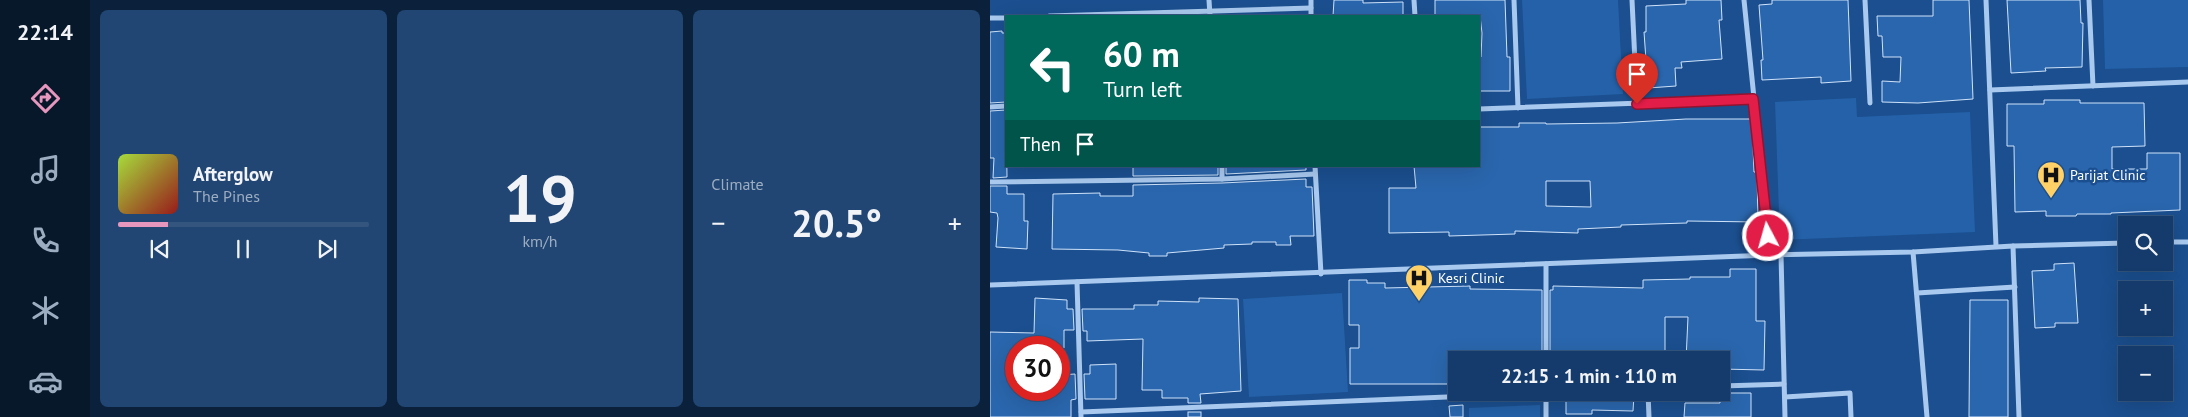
<!DOCTYPE html>
<meta charset="utf-8">
<style>
body{margin:0;font-family:"PT Sans",sans-serif;background:#214673;color:#f1f3f6;height:100vh;display:flex;flex-direction:column;font-size:19px;white-space:nowrap}
*{box-sizing:border-box;margin:0}
p{font-size:16px;color:#9dadc1}
.icon{flex:none;width:28px;height:28px;fill:none;stroke:currentColor;stroke-width:2;stroke-linecap:round;stroke-linejoin:round}
.map{position:relative;flex:1;overflow:hidden}
.drawer{display:flex;flex-direction:column;gap:10px;padding:10px;background:#0b203b;width:900px}
.drawer>*{flex:none}
.guide{position:absolute;left:15px;top:15px;width:475px;height:152px;border-radius:0px;box-shadow:0 5px 20px #0002,0 0 0 1px #33557e;background:#00695c;color:#fff;overflow:hidden}
.tools{position:absolute;left:1128px;top:216px;display:grid;gap:10px}
.tools a{display:grid;place-items:center;width:55px;height:55px;border-radius:0px;background:#143b6b;box-shadow:0 5px 20px #0002,0 0 0 1px #33557e;font-size:25px}
.speed{position:absolute;left:15px;top:336px;display:flex;gap:10px;font-size:25px;font-weight:700;text-align:center}
.speed>*{display:grid;place-content:center;width:65px;height:65px;border-radius:50%;background:#143b6b;box-shadow:0 5px 20px #0002,0 0 0 1px #33557e;line-height:1}
.speed .limit{border:8px solid #d22;background:#fff;color:#111}
.pin{position:absolute;display:grid;place-items:center;width:42px;height:42px;color:#fff;margin:-51px -21px;border-radius:50% 50% 50% 0;rotate:-45deg;box-shadow:0 0 5px #0007}
.pin .icon{rotate:45deg}
.me{position:absolute;width:55px;margin:-28px;rotate:354deg;stroke-linejoin:round;filter:drop-shadow(0 0 4px #0008)}
.turn{display:flex;align-items:center;gap:18px;height:105px;padding:0 15px;font-size:22px}
.turn .icon{width:65px;height:65px;stroke-width:2.5}
.turn b{display:block;font-size:35px;line-height:42px}
.then{display:flex;align-items:center;height:48px;padding:0 15px;background:#0003;gap:10px;font-size:19px}
.big{font-size:38px;font-weight:700;line-height:1.1}
.drawer .widget{flex:1;display:flex;flex-direction:column;justify-content:center;gap:8px;min-width:0;padding:0 18px;border-radius:8px;background:#214673}
.drawer .dial{align-items:center;gap:0}
.dial b{font-size:65px;line-height:1}
.song{display:flex;align-items:center;gap:15px}
.cover{width:60px;height:60px;border-radius:8px;background:linear-gradient(135deg,hsl(80 70% 55%),hsl(0 70% 35%))}
.played{height:5px;border-radius:2px;background:linear-gradient(90deg,#e797bd 20%,#33557e 20%)}
.keys{display:flex;justify-content:space-around;direction:ltr}
.heat{display:flex;justify-content:space-between;align-items:center;font-size:28px;direction:ltr}
.drawer .tiles{flex:1;display:grid;gap:10px;grid-template-columns:repeat(3,1fr)}
.trip{position:absolute;left:458px;top:351px;width:282px;height:50px;border-radius:0px;background:#143b6b;box-shadow:0 5px 20px #0002,0 0 0 1px #33557e;font-weight:700;line-height:50px;text-align:center}
main{display:flex;flex:1;min-height:0}
.tab-bar{display:flex;flex-direction:column;width:90px;justify-content:space-around;align-items:center;background:#08182b;color:#9dadc1}
.tab-bar .icon{width:35px;height:35px}
.tab-bar .on{color:#e797bd}
.tab-bar b{font-size:22px;color:#f1f3f6}
.map>svg:first-child{display:block}
</style>
<main>
<nav class="tab-bar">
<b>22:14</b>
<svg class="icon on" aria-label="directions" viewBox="0 0 24 24"><path d="M12 3l9 9-9 9-9-9zM9 14v-3h6M13 9l2 2-2 2"/></svg>
<svg class="icon" aria-label="music" viewBox="0 0 24 24"><path d="M9 18V5l10-2v13"/><circle cx="6" cy="18" r="3"/><circle cx="16" cy="16" r="3"/></svg>
<svg class="icon" aria-label="phone" viewBox="0 0 24 24"><path d="M5 4h4l2 5-3 2q2 4 5 5l2-3 5 2v4C11 20 4 13 5 4z"/></svg>
<svg class="icon" aria-label="climate" viewBox="0 0 24 24"><path d="M12 3v18M4 7l16 10M4 17L20 7"/></svg>
<svg class="icon" aria-label="car" viewBox="0 0 24 24"><path d="M5 17H2v-5l4-1 3-4h7l3 4 3 1v5h-3M9 17h6M6 11h13"/><circle cx="7" cy="17" r="2"/><circle cx="17" cy="17" r="2"/></svg>
</nav>
<section class="drawer">
<div class="tiles">
<div class="widget">
<div class="song"><i class="cover"></i><div><b>Afterglow</b><p>The Pines</p></div></div>
<div class="played"></div>
<div class="keys"><svg class="icon" aria-label="previous" viewBox="0 0 24 24"><path d="M18 5L8 12l10 7zM5 5v14"/></svg><svg class="icon" aria-label="pause" viewBox="0 0 24 24"><path d="M8 5v14M16 5v14"/></svg><svg class="icon" aria-label="next" viewBox="0 0 24 24"><path d="M6 5l10 7-10 7zM19 5v14"/></svg></div>
</div>
<div class="widget dial"><b>19</b><p>km/h</p></div>
<div class="widget"><p>Climate</p>
<div class="heat"><a>−</a><b class="big">20.5°</b><a>+</a></div>
</div>
</div>
</section>
<div class="map">
<svg width="1198" height="417" viewBox="0 0 1198 417">
<rect width="100%" height="100%" fill="#1b4f8f"/>
<g fill="#2461a8">
<polygon points="532,0 628,0 633,94 537,99"/>
<polygon points="1113,0 1198,0 1198,67 1115,69"/>
<polygon points="866,98 867,117 980,112 985,232 790,240 785,102"/>
<polygon points="352,293 358,392 259,397 253,299"/>
<polygon points="550,405 550,417 479,417 479,408"/>
</g>
<g fill="#2a66ad" stroke="#cfe3fa" fill-rule="evenodd">
<polygon points="344,0 373,0 373,3 413,2 413,16 343,16"/>
<polygon points="445,0 515,0 517,57 520,57 520,91 489,91 489,57 491,57 492,33 490,16 445,16"/>
<polygon points="696,0 731,0 732,20 729,20 732,59 691,62 692,68 685,68 686,86 658,88 654,32 656,32 656,6 696,4"/>
<polygon points="782,0 858,0 861,81 831,83 831,77 772,80 771,60 773,60 769,5 782,4"/>
<polygon points="943,0 979,0 983,99 928,103 892,102 892,81 910,82 911,57 893,57 892,36 888,36 887,16 943,16"/>
<polygon points="1017,0 1090,0 1091,23 1093,23 1092,67 1055,68 1056,71 1021,73"/>
<polygon points="12,31 12,33 16,33 16,102 0,103 0,32"/>
<polygon points="1054,100 1090,100 1090,103 1154,103 1155,146 1122,147 1122,169 1157,169 1157,153 1190,153 1190,210 1121,213 1121,214 1087,214 1086,216 1056,216 1056,211 1025,212 1024,146 1017,146 1017,104 1054,104"/>
<polygon points="16,110 17,177 3,178 4,158 0,158 0,111"/>
<path d="M696,119H762L764,172H767L768,222L697,221V223L631,225V227L588,229V233L525,231V234L459,236V232L399,233V188H426L424,166H489V127H529V123H556V124L627,123ZM556,181H600L601,207L556,206Z"/>
<polygon points="143,166 228,166 228,175 143,176"/>
<polygon points="236,166 316,166 316,170 236,174"/>
<polygon points="316,179 316,187 322,187 324,236 300,236 301,245 286,245 286,242 262,242 262,244 234,245 234,248 177,253 177,256 159,256 159,253 128,250 62,249 63,194 110,193 110,196 143,196 143,185 232,183"/>
<polygon points="0,186 17,186 17,194 34,194 34,221 38,221 37,249 6,247 8,218 7,213 0,212"/>
<polygon points="1084,263 1088,323 1065,323 1065,327 1045,328 1042,271 1064,270 1064,264"/>
<polygon points="740,269 766,269 766,321 775,321 774,370 731,369 731,360 696,360 698,317 675,317 675,360 560,360 560,290 563,290 563,286 653,288 653,280 700,279 700,277 740,277"/>
<polygon points="359,280 377,280 377,283 395,283 395,288 480,286 480,289 552,290 552,360 466,360 466,381 459,381 459,384 360,384 360,348 369,348 369,325 359,325"/>
<polygon points="45,298 77,300 77,309 83,309 84,330 74,330 74,348 26,348 26,390 69,390 69,375 85,374 86,399 81,400 81,417 0,417 0,332 44,333"/>
<polygon points="209,298 248,299 251,391 210,394 211,403 198,403 198,398 172,398 172,390 152,390 153,339 97,341 97,331 93,331 92,309 144,309 144,305 168,305 168,301 209,302"/>
<polygon points="980,300 1018,300 1018,417 979,417"/>
<polygon points="126,364 126,399 95,399 94,374 100,374 100,365"/>
<polygon points="730,393 761,393 761,417 694,417 695,403 730,403"/>
<polygon points="622,395 644,395 643,411 602,410 602,414 576,414 576,397 622,398"/>
<polygon points="473,405 473,417 460,417 459,406"/>
<rect x="198" y="412" width="13" height="5"/>
</g>
<g fill="none" stroke-linecap="round" stroke-linejoin="round">
<g stroke="#a9c9ee" stroke-width="5">
<polyline points="219,0 220,16"/>
<polyline points="321,0 321,16"/>
<polyline points="424,0 425,16"/>
<polyline points="524,0 528,108"/>
<polyline points="642,0 647,104"/>
<polyline points="754,0 780,255"/>
<polyline points="875,0 880,103"/>
<polyline points="996,0 1006,246"/>
<polyline points="1099,0 1103,86"/>
<polyline points="59,16 321,8"/>
<polyline points="0,18 16,18"/>
<polyline points="1000,90 1198,82"/>
<polyline points="0,107 16,106"/>
<polyline points="489,109 763,99"/>
<polyline points="232,166 232,179"/>
<polyline points="325,166 331,274"/>
<polyline points="0,182 232,179 325,174"/>
<polyline points="1174,242 1198,242"/>
<polyline points="1023,246 1029,417"/>
<polyline points="923,252 937,417"/>
<polyline points="791,255 795,417"/>
<polyline points="556,264 556,360"/>
<polyline points="87,282 91,417"/>
<polyline points="0,285 780,255 923,252 1023,246 1136,243"/>
<polyline points="927,293 1025,287"/>
<polyline points="731,386 794,384"/>
<polyline points="658,392 659,417"/>
<polyline points="795,397 860,393 861,417"/>
<polyline points="91,412 581,392"/>
<polyline points="556,417 556,393"/>
</g>
</g>
<g fill="none" stroke-linecap="round" stroke-linejoin="round">
<g stroke="#92132f" stroke-width="12">
<polyline id="route" points="647,104 763,99 778,236"/>
</g>
<use href="#route" stroke="#e11d48" stroke-width="9"/>
</g>
<defs>
<g id="hospital-pin" transform="scale(1.4375)"><path d="M0 17L-7.5 6A9.5 9.5 0 1 1 7.5 6Z" fill="#ffd166" stroke="#1b4f8f"/><path d="M-5-5h3v3.5h4V-5h3V5h-3V1.5h-4V5h-3Z" fill="#111"/></g>
</defs>
<g fill-rule="evenodd">
<use href="#hospital-pin" x="1061" y="175"/>
<use href="#hospital-pin" x="429" y="278"/>
</g>
<g text-anchor="middle" stroke-width="5" stroke-linejoin="round" paint-order="stroke">
<g font-size="14" fill="#fff" stroke="#1b4f8f" text-anchor="start">
<text x="1080" y="180">Parijat Clinic</text>
<text x="448" y="283">Kesri Clinic</text>
</g>
</g>
</svg>
<div class="tools">
<a><svg class="icon" aria-label="search" viewBox="0 0 24 24"><circle cx="10" cy="10" r="6"/><path d="M15 15l6 6"/></svg></a>
<a>+</a>
<a>−</a>
</div>
<div class="speed"><div class="limit">30</div></div>
<div class="pin" style="left:647px;top:104px;background:#d93025"><svg class="icon" aria-label="arrive" viewBox="0 0 24 24"><path d="M6 21V4h12l-3 4 3 4H6"/></svg></div>
<svg class="me" style="left:778px;top:236px" viewBox="-20 -20 40 40"><circle r="17" fill="#e11d48" stroke="#fff" stroke-width="3"/><path d="M0-11L8 9 0 5-8 9z" fill="#fff"/></svg>
<div class="trip">22:15 · 1 min · 110 m</div>
<div class="guide">
<div class="turn"><svg class="icon" aria-label="left" viewBox="0 0 24 24"><path d="M17 20v-9H6M10 6l-5 5 5 5"/></svg><div><b>60 m</b>Turn left</div></div>
<div class="then">Then<svg class="icon" aria-label="arrive" viewBox="0 0 24 24"><path d="M6 21V4h12l-3 4 3 4H6"/></svg></div>
</div>
</div>
</main>
